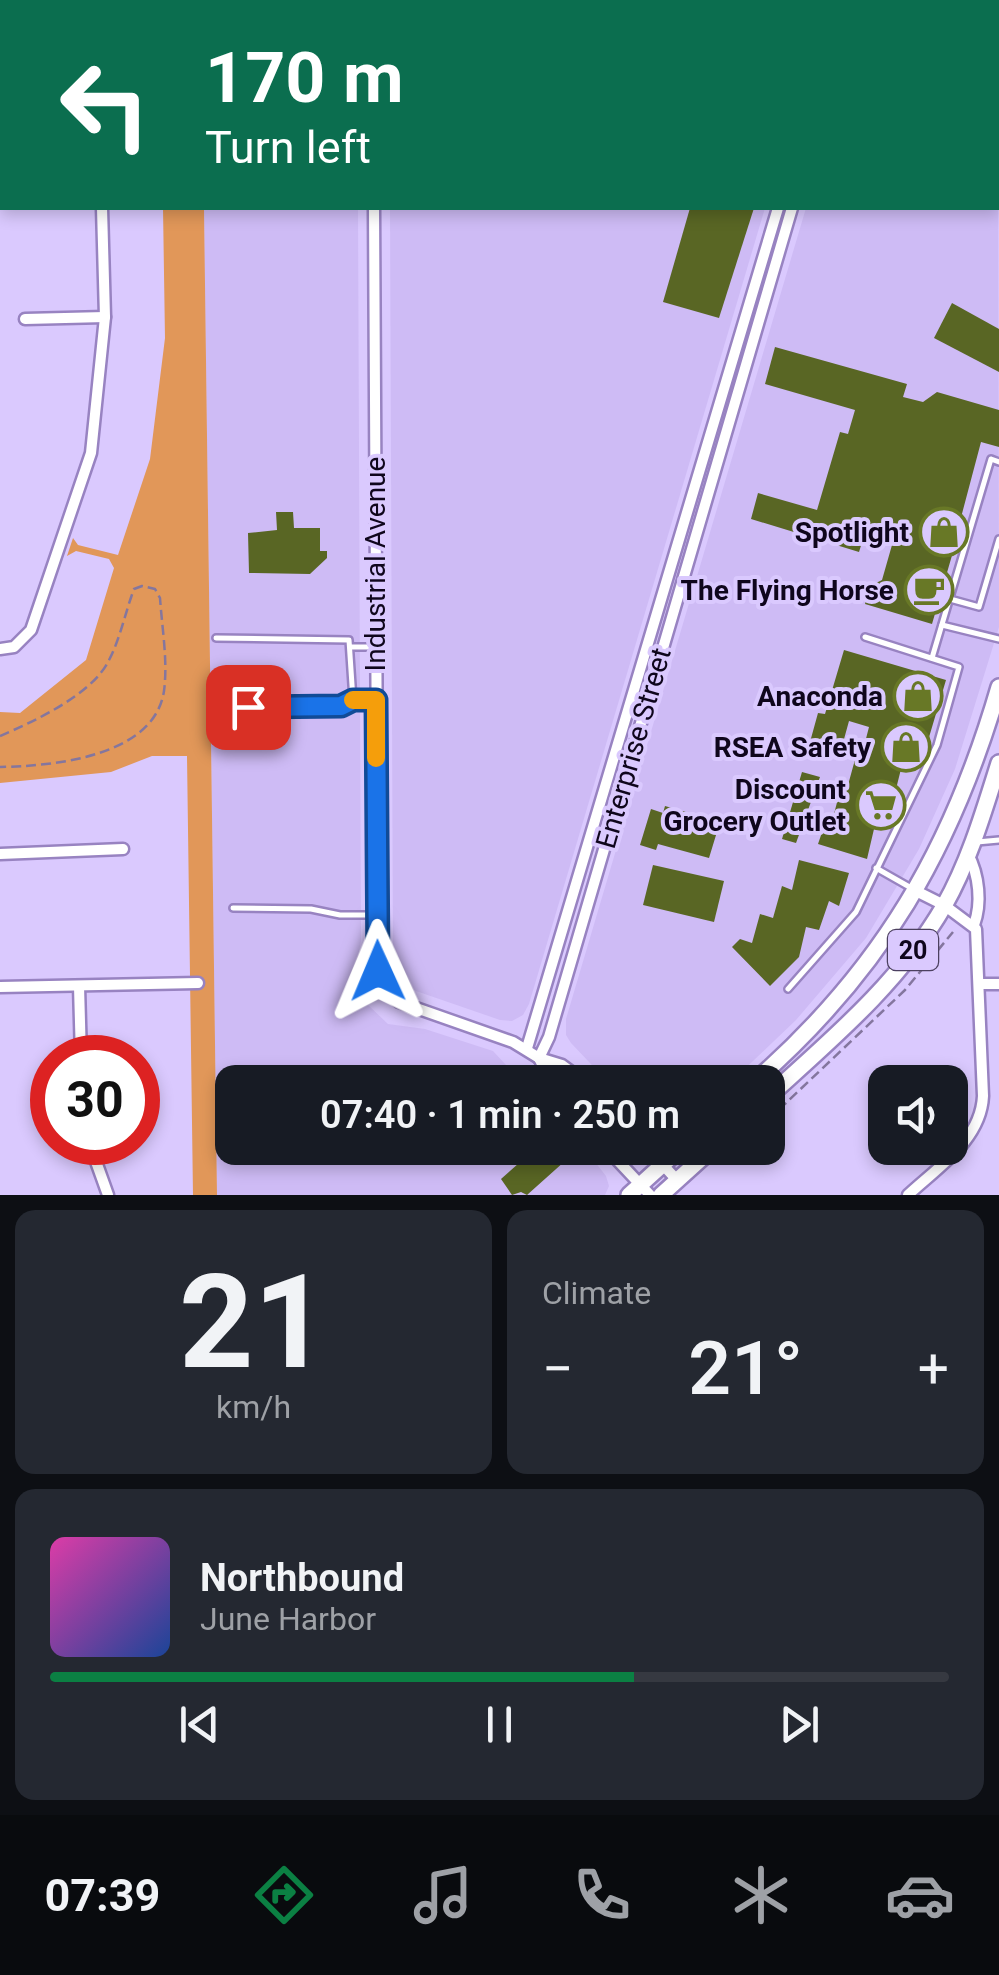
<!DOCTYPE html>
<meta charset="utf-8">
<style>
body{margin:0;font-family:Roboto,sans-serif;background:#242831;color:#f1f3f6;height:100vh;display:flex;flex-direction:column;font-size:38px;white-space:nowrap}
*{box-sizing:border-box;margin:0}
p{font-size:32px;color:#9ea1a6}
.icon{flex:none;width:55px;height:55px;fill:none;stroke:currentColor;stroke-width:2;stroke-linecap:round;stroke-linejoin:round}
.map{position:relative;height:1195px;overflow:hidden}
.side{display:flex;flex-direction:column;gap:15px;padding:15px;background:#0d0f14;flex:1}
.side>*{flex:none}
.banner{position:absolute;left:0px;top:0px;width:1000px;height:210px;box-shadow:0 5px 15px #0003;background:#0b6e4f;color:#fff;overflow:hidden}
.buttons{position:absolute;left:868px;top:1065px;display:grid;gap:20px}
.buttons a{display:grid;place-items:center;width:100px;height:100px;border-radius:20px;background:#171b24;box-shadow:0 5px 15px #0003;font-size:50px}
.speed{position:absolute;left:30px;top:1035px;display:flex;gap:20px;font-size:50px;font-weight:700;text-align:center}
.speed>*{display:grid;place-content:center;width:130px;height:130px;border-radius:50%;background:#171b24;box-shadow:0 5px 15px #0003;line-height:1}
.speed .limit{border:15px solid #d22;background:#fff;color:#111}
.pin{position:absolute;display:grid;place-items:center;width:85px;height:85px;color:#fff;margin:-42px;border-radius:20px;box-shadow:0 5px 15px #0006}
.me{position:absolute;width:110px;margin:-55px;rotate:359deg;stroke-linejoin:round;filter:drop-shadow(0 0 8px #0008)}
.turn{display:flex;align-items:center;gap:35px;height:210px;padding:0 40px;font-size:45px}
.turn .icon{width:130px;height:130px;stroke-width:2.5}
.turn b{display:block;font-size:70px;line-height:85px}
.big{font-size:75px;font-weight:600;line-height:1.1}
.side .card{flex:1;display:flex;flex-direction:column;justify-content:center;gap:15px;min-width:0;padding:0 35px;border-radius:20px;background:#242831}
.side .dial{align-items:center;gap:0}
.dial b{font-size:130px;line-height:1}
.song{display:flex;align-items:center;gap:30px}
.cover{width:120px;height:120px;border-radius:15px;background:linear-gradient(135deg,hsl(320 70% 55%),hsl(220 70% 35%))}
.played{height:10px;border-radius:5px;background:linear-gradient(90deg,#0b8043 65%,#363941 65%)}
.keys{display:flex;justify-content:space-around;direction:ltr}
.heat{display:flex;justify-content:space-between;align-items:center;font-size:55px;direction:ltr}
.side .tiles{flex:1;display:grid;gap:15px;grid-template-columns:1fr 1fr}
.card:last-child{grid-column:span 2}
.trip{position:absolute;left:215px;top:1065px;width:570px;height:100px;border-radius:20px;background:#171b24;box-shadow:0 5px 15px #0003;font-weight:600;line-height:100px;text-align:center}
.tabs{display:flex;height:160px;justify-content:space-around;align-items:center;background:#090b0e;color:#9ea1a6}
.tabs .icon{width:70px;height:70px}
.tabs .selected{color:#0b8043}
.tabs b{font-size:45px;color:#f1f3f6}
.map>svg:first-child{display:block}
</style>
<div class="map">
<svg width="999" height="1195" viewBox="0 0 999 1195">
<rect width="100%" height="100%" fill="#dac9fe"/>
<g fill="#cebbf5">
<polygon points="393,0 823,0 823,2 392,2"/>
<polygon points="998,109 999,627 955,769 919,849 866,938 796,1020 731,1082 608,1082 571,1043 566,1035 566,1019 806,208 998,208"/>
<polygon points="204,208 358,208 361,941 354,977 366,1003 388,1024 425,1029 493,1051 522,1082 232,1082 232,1148 584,1148 606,1176 609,1186 605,1195 217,1195"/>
<polygon points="390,208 765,208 529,1004 523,1015 512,1021 500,1020 416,991 403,984 393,960"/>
</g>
<polygon fill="#e19759" points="163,208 204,208 217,1195 193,1195 187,756 152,756 111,772 0,783 0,712 20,713 86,660 114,568 109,559 76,551 67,556 73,538 78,545 118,555 150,459 165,338"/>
<g fill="#596624">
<polygon points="690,208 754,208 719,318 663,302"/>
<polygon points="952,303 999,329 999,372 934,338"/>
<polygon points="775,347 907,384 903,397 923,402 937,392 999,410 999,447 981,442 959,525 965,526 957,553 953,552 932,624 865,604 870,586 882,580 892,545 864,536 859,552 751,519 758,493 817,510 840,432 848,434 855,410 765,384"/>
<polygon points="276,512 293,512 294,528 320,528 320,551 327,551 327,558 310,574 249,573 248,533 277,530"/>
<polygon points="844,650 946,680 927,744 916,741 907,771 901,769 893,801 887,799 880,830 874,829 867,859 818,844 829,812 834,814 842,783 848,785 856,756 861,758 869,727 849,721 841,750 810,742 818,713 825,714"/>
<polygon points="802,772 820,777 796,843 782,839"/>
<polygon points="665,806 720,822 709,858 658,844 656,850 640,845 651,809 663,813"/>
<polygon points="799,860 849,873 839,906 829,901 819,930 806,927 799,957 770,986 732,947 740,939 752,943 760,914 773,918 782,886 792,890"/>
<polygon points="653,865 724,881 714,922 643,905"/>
<polygon points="536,1148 539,1152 551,1148 565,1161 527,1195 521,1192 512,1195 501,1179"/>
</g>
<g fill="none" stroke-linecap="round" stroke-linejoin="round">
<g stroke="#9883c1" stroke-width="10">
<g id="lane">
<polyline points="950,599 979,607 999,539"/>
<polyline points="942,625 999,639"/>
<polyline points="216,638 349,640 353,700 341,706 217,707"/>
<polyline points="351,647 376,647"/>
<polyline points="932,658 991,459 999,462"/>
<polyline points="353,700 375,700"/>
<polyline points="977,842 999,840"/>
<polyline points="876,868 913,889"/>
<polyline points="233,908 311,909 340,915 377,915"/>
<polyline points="788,989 856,912 937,745 959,667 865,637"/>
</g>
</g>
<g stroke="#9883c1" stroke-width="15">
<g id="street">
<polyline points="848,0 849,2"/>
<polyline points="39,2 39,0"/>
<polyline points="374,2 375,0"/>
<polyline points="835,2 836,0"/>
<polyline points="0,19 2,19"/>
<polyline points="0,124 2,120"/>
<polyline points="374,208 378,971 388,992 399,1002 513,1042 539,1058 562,1065 585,1082"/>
<polyline points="25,319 105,317"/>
<polyline points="0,649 14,647 31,630 91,453 105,317 102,208"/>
<polyline points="0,854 123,849"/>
<path d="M968,854C979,875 982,903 974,925"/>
<polyline points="980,984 999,984"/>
<polyline points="79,986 81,1058"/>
<polyline points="0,987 198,983"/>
<polyline points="527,1048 778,208"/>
<polyline points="539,1058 549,1037 792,208"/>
<polyline points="539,1058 551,1082"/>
<polyline points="89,1142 108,1195"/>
<polyline points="606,1148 650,1195"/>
<polyline points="647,1148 677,1180"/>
<path d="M908,1195C938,1167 981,1140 983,1096L976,929L944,905L916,891"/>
</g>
</g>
<g stroke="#9883c1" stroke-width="20">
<g id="primary">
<polyline points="903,0 906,2"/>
<polyline points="939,0 942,2"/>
<polyline points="998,50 999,51"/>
<polyline points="998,78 999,79"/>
<path d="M754,1082C882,970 952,849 999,687"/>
<path d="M768,1097C832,1039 900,982 944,906C969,862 984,811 999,763"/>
<polyline points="629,1195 681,1148"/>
<polyline points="661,1195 713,1148"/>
</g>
</g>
<g stroke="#84769e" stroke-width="2.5" stroke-dasharray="10 5" stroke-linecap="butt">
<path d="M0,736C33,722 91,695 108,662C120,640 125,613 134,589L142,586L155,589L160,598C162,628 168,661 164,691C154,757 53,766 0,767"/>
<polyline points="768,1120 905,990 953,932"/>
<polyline points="735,1150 738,1148"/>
</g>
<use href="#lane" stroke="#fff" stroke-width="5"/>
<use href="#street" stroke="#fff" stroke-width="10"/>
<use href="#primary" stroke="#fff" stroke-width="15"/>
</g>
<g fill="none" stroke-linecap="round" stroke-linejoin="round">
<g stroke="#114b97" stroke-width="25">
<polyline id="route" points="248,707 341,706 353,700 376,700 378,971"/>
</g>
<use href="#route" stroke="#1a73e8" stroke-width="18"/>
<polyline stroke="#f59e0b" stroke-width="18" points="353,700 376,700 376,758"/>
</g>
<defs>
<g id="shop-ring" transform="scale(2.5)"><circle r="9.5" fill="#dac9fe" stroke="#687826" stroke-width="1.5"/><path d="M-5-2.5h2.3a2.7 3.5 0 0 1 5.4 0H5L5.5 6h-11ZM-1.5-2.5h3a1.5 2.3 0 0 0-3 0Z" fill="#687826"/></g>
<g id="cafe-ring" transform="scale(2.5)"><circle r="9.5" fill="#dac9fe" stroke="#687826" stroke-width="1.5"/><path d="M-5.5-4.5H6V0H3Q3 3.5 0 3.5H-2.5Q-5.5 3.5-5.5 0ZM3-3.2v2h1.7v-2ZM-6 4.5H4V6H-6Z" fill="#687826"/></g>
<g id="supermarket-ring" transform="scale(2.5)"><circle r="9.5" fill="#dac9fe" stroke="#687826" stroke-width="1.5"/><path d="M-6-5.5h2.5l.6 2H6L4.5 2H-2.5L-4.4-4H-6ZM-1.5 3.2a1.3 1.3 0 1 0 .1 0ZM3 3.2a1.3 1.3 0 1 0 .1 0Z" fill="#687826"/></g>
</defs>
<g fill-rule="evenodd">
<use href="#shop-ring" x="944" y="532"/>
<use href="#cafe-ring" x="929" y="590"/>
<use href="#shop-ring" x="918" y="696"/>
<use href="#shop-ring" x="906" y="747"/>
<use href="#supermarket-ring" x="881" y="805"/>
</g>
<g text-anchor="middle" stroke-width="8" stroke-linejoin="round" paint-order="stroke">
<rect fill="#dac9fe" stroke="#4c4060" stroke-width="2.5" x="888" y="930" width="50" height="40" rx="8"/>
<g font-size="25" font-weight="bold" fill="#0f061c">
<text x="913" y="959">20</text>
</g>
<g font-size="28" font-weight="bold" fill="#0f061c" stroke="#dac9fe" text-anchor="end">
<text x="909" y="542">Spotlight</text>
<text x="894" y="600">The Flying Horse</text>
<text x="883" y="706">Anaconda</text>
<text x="871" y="757">RSEA Safety</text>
<text x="846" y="799">Discount<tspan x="846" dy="32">Grocery Outlet</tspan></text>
</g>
<g font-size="28" fill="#0f061c" stroke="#dac9fe">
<text transform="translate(375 564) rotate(-90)" y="10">Industrial Avenue</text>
<text transform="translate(633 748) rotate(-74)" y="10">Enterprise Street</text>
</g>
</g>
</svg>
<div class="buttons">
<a><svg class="icon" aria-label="sound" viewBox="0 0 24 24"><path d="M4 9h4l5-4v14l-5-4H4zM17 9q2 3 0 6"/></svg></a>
</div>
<div class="speed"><div class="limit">30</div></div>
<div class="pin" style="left:248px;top:707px;background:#d93025"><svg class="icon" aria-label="arrive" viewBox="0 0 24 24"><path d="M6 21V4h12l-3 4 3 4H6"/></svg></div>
<svg class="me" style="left:378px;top:971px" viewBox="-20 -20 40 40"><path d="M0-17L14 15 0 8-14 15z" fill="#1a73e8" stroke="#fff" stroke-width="4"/></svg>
<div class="trip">07:40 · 1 min · 250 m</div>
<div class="banner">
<div class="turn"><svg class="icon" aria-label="left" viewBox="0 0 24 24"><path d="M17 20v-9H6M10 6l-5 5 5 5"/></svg><div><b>170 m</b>Turn left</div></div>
</div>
</div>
<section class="side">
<div class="tiles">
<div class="card dial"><b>21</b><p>km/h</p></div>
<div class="card"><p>Climate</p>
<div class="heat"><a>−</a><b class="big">21°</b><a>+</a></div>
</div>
<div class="card">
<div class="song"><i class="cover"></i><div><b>Northbound</b><p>June Harbor</p></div></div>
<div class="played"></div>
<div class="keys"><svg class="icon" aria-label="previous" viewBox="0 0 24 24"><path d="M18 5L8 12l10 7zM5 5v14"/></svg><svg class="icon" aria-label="pause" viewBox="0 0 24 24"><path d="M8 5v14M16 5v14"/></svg><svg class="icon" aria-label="next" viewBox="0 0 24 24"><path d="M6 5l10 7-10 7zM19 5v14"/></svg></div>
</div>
</div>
</section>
<nav class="tabs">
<b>07:39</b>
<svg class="icon selected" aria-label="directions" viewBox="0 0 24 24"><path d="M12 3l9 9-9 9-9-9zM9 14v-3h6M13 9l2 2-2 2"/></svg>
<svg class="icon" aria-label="music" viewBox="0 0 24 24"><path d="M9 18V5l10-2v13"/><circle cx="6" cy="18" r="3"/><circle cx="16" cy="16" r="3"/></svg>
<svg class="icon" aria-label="phone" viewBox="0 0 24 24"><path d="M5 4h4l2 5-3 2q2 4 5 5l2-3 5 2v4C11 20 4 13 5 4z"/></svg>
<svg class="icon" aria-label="climate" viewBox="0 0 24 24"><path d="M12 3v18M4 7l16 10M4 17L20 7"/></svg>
<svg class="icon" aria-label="car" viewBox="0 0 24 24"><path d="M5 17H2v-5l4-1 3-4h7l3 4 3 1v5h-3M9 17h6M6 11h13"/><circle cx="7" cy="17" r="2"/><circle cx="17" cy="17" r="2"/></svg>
</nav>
